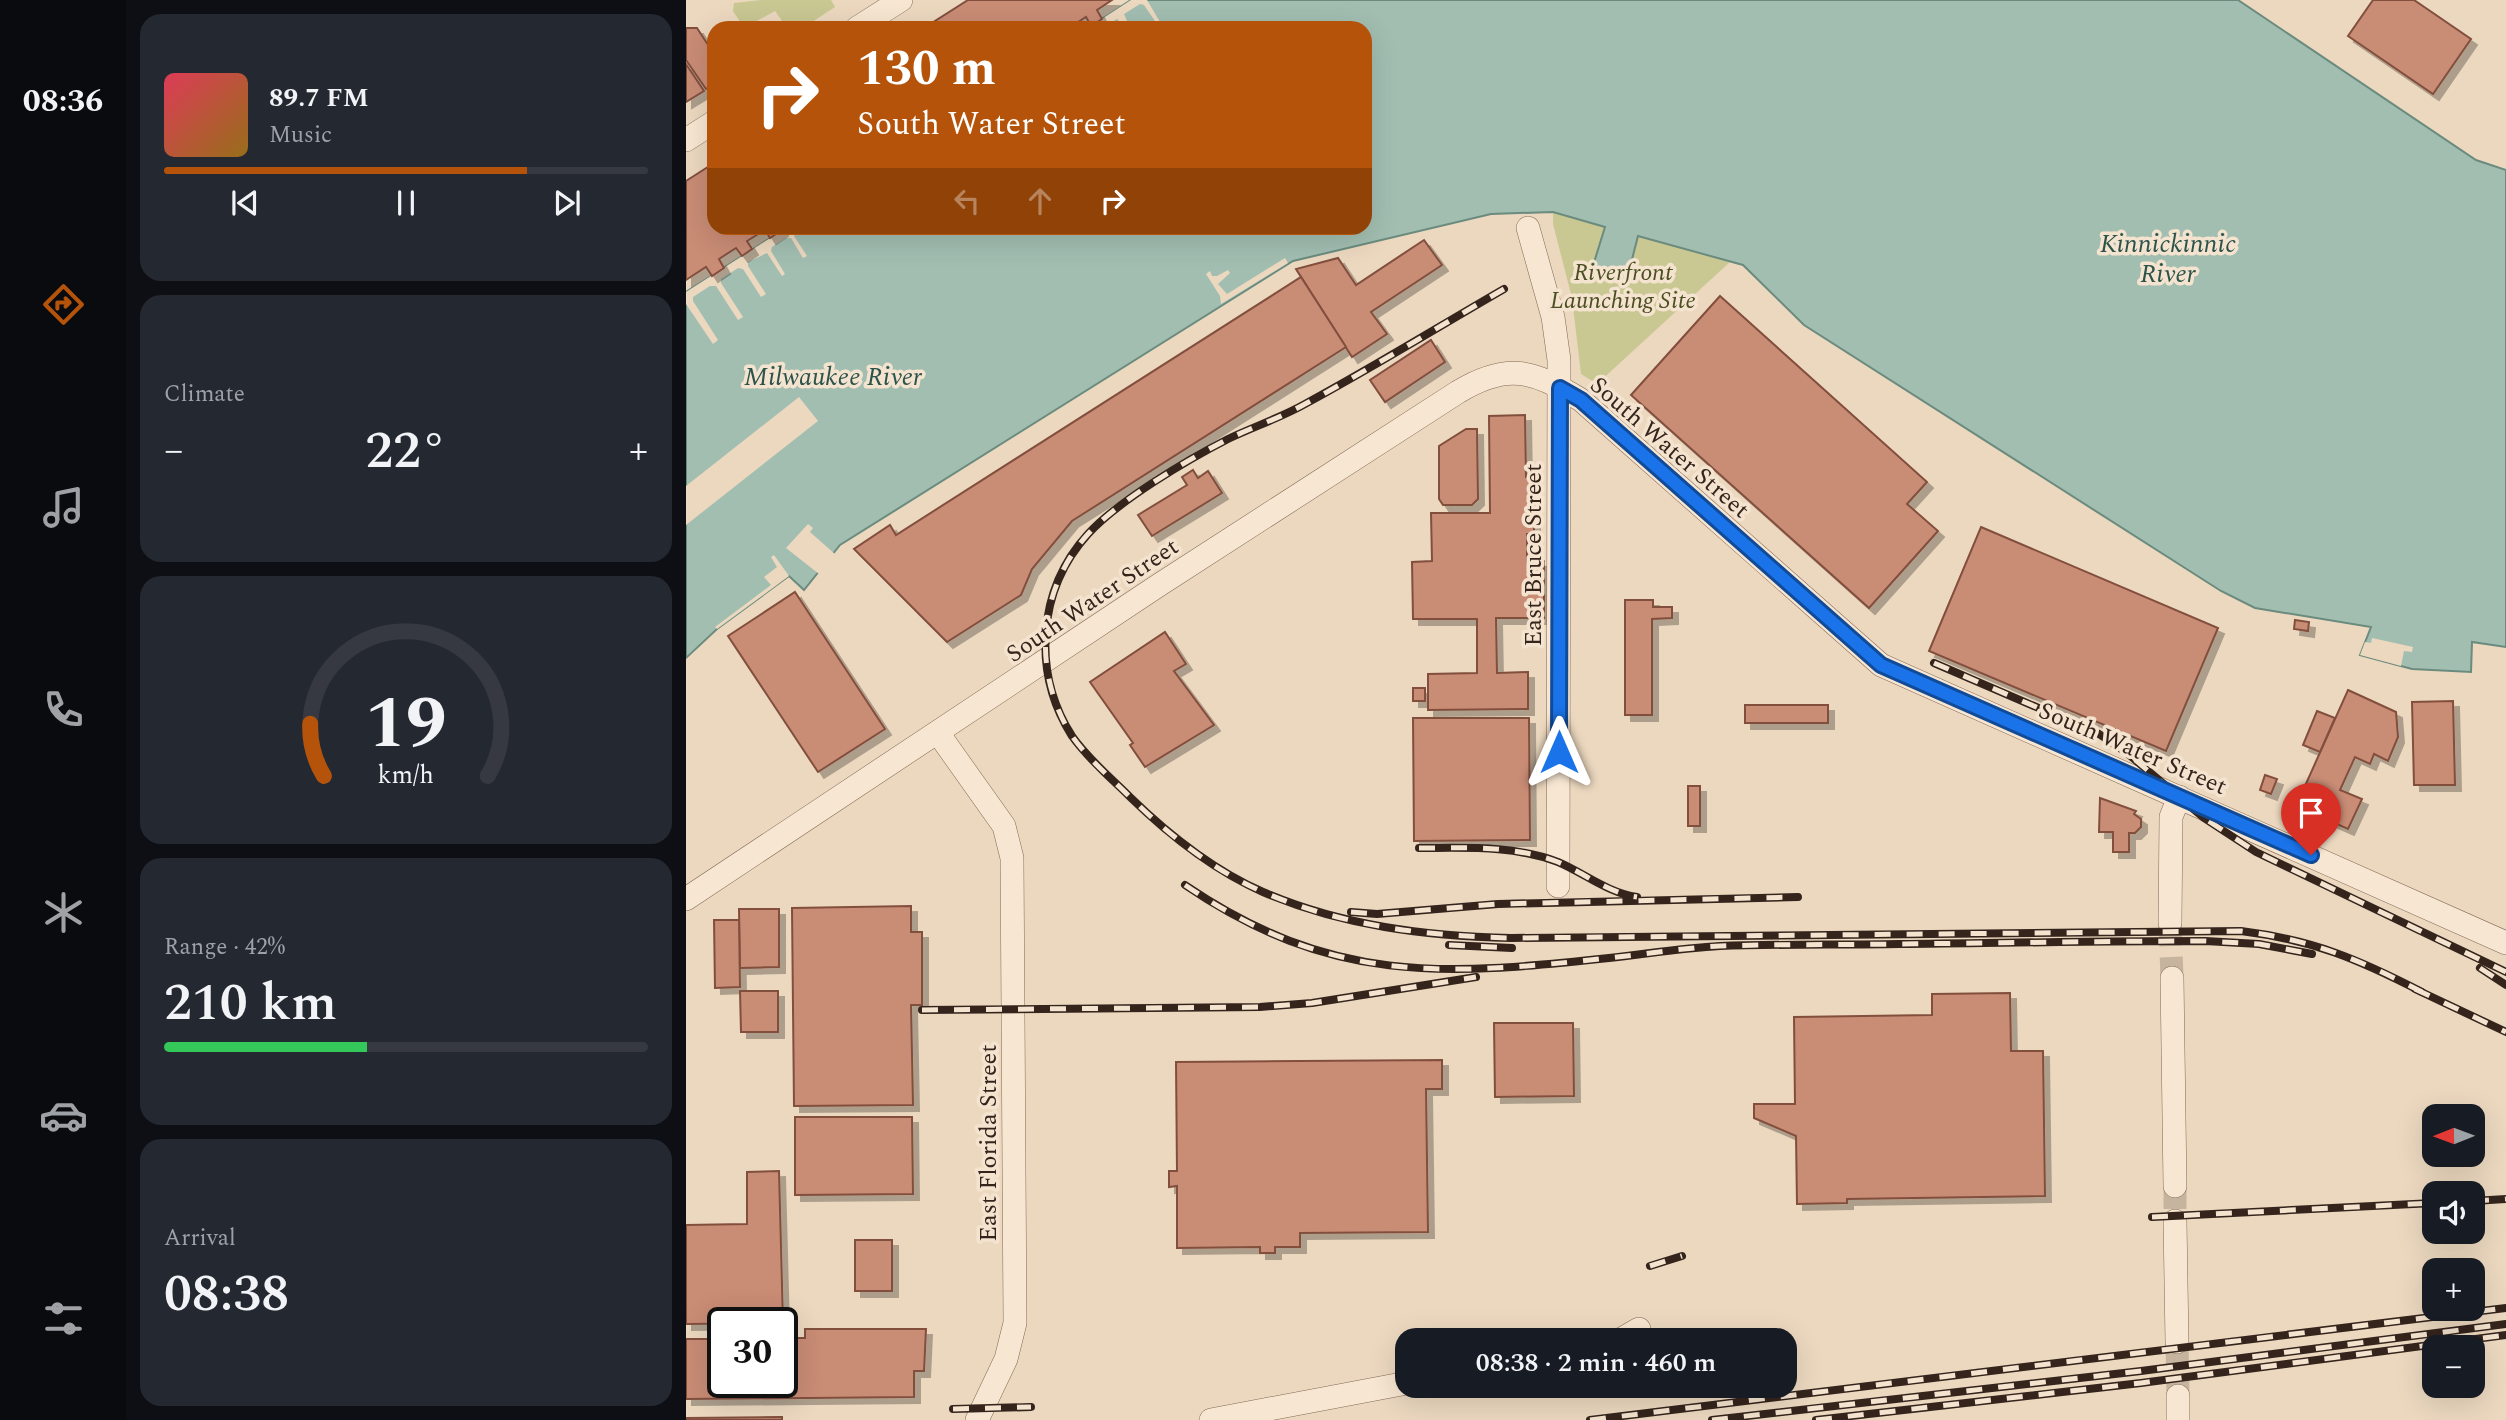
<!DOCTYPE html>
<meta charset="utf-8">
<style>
body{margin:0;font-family:Spectral,serif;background:#242831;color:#f1f3f6;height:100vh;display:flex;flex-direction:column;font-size:26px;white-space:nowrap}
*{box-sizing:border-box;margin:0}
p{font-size:23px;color:#9ea1a6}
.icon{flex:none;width:38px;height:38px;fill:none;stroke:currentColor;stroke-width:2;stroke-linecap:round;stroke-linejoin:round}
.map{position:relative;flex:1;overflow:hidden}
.sheet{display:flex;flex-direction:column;gap:14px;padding:14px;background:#0d0f14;width:560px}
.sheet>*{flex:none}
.banner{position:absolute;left:21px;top:21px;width:665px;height:214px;border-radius:21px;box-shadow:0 7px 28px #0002;background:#b45309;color:#fff;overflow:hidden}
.needle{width:46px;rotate:269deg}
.controls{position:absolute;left:1736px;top:1104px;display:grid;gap:14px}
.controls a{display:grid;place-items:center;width:63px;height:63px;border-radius:14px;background:#171b24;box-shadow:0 7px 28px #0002;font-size:35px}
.speed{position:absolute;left:21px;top:1307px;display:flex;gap:14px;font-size:35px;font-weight:700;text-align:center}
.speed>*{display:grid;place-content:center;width:91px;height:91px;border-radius:50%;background:#171b24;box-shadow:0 7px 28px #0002;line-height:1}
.speed .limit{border:4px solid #111;border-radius:10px;background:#fff;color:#111}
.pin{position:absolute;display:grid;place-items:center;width:60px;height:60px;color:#fff;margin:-72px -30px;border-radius:50% 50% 50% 0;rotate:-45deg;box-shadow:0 0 7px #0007}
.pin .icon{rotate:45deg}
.me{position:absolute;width:77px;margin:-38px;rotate:0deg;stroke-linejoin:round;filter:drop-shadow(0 0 5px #0008)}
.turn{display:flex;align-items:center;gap:24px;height:147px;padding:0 35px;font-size:32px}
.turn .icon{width:91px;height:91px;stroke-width:2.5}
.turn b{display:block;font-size:49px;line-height:60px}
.lanes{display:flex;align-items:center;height:66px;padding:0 35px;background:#0003;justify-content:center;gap:35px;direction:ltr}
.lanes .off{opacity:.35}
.big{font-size:52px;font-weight:600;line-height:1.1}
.sheet .tile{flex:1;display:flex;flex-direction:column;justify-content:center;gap:10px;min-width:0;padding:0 24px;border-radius:21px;background:#242831}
.sheet .dial{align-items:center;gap:0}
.dial svg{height:182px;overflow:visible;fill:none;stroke:#363941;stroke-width:7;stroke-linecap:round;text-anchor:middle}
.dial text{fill:#f1f3f6;stroke:none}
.song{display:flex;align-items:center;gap:21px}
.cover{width:84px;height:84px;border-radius:10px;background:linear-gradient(135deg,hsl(350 70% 55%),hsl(40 70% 35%))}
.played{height:7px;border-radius:4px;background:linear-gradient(90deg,#b45309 75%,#363941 75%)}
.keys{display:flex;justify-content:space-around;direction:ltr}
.heat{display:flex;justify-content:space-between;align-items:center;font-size:38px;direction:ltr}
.charge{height:10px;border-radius:5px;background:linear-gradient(90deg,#34c759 42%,#363941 0)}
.trip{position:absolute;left:709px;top:1328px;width:402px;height:70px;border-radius:21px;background:#171b24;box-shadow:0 7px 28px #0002;font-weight:600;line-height:70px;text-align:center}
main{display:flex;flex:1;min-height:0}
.tabs{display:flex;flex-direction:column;width:126px;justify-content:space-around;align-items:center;background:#090b0e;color:#9ea1a6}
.tabs .icon{width:49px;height:49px}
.tabs .current{color:#b45309}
.tabs b{font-size:32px;color:#f1f3f6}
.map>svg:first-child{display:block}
</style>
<main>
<nav class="tabs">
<b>08:36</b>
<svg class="icon current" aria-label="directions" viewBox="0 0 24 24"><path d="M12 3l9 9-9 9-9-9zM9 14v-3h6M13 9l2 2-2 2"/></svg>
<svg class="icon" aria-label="music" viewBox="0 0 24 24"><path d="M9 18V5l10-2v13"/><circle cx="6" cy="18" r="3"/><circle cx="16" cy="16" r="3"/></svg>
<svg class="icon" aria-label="phone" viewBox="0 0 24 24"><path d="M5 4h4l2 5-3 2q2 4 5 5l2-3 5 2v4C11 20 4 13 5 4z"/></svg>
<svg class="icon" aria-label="climate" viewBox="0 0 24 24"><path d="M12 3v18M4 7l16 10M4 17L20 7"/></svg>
<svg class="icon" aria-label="car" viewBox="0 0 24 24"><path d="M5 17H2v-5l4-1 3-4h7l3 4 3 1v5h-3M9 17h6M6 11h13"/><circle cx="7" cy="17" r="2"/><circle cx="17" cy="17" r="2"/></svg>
<svg class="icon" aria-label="filters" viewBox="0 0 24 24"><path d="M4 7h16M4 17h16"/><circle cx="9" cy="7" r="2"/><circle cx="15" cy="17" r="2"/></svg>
</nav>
<section class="sheet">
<div class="tile">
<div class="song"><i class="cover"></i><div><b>89.7 FM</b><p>Music</p></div></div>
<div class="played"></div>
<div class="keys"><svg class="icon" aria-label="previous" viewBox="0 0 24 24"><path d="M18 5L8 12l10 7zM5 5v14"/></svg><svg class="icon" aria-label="pause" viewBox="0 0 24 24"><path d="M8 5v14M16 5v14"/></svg><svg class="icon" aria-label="next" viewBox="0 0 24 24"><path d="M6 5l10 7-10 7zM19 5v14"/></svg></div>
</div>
<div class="tile"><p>Climate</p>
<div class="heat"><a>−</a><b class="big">22°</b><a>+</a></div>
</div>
<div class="tile dial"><svg viewBox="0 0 100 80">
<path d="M14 69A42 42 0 1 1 86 69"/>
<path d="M14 69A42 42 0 0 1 8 46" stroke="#b45309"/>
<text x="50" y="56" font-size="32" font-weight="700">19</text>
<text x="50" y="72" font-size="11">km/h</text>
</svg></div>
<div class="tile"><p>Range · 42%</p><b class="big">210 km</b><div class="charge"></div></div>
<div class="tile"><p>Arrival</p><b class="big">08:38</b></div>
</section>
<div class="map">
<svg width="1820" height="1420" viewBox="0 0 1820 1420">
<defs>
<filter id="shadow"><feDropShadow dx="6" dy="6" stdDeviation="0" flood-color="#0004"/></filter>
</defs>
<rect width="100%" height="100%" fill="#ecd8bf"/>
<g fill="#c9c893">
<polygon points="75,0 145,0 149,7 117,28 101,28 89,11 58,28 47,11 48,3"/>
<polygon points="867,212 1045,261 911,384 895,374 886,298 867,224"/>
</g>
<polygon fill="#a2beb1" stroke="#6a8b7e" stroke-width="2" points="445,0 1552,0 1790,160 1820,170 1820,647 1786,642 1785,672 1726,669 1674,655 1685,627 1569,608 1535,591 1118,325 1057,265 952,236 941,279 906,269 919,227 867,212 805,214 607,261 154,545 118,590 103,576 31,629 0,658 0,292 100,228 679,228 679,28 402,28"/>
<g fill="#ecd8bf">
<polygon points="445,0 461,0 474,22 471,24 458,5 454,4 438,14 444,28 440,28 431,19 416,28 402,28"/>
<polygon points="100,228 114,228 108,236 121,256 117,258 105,238 100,238 86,247 85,251 99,274 96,276 81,253 62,262 62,266 80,294 75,297 57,269 52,268 35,279 35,283 57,317 52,320 30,286 24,286 7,297 7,301 32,340 27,344 0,304 0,292"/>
<polygon points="599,258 602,263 535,304 534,296 520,274 524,271 526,276 531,276 542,270 544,273 532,284 541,294"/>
<polygon points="113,397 132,421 0,525 0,486"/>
<polygon points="122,524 127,528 124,532 150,555 133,574 100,548"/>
<polygon points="88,555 103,576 31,629 29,627 85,585 78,577 91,567 85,557"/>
<polygon points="1686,638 1727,647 1726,652 1718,651 1715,666 1674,655 1679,642 1685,643"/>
</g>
<g fill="#c98c75" stroke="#824f3e" stroke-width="2" filter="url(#shadow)">
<polygon points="282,0 426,0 411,10 416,19 405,26 400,17 383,28 238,28"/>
<polygon points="1687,0 1728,0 1785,39 1747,94 1662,36"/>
<polygon points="0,28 11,28 28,54 28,84 20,89 0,60"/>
<polygon points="0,64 18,91 0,102"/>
<polygon points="28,163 28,228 94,228 96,230 84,238 79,230 61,241 66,249 56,256 50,248 33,259 38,268 26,276 20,267 0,280 0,181"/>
<polygon points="738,240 756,265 685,312 701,334 666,357 610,269 652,258 670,285"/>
<polygon points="615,277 660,347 386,521 346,569 335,595 261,642 168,549 204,525 210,535"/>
<polygon points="1034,296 1241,482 1221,504 1252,531 1183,608 945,395"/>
<polygon points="745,340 759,362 699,402 684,380"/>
<polygon points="839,415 840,477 848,477 848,534 841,534 841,561 858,561 858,618 810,618 811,673 842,672 842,709 742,710 742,674 791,673 791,619 727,619 726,562 746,561 745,513 804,513 803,416"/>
<polygon points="780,429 791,429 792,499 786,505 757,505 753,499 753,446"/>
<polygon points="507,470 512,478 522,471 536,493 466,536 452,515 501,485 496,477"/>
<polygon points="1295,527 1532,628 1480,751 1243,651"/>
<polygon points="109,592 199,729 132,772 42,636"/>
<polygon points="939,600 967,600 967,607 986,607 986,618 966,619 966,715 939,715"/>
<polygon points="1609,620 1623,622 1622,631 1608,629"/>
<polygon points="479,632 500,664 488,671 528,725 459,767 444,745 447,743 404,682"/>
<rect x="727" y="688" width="12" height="13"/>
<polygon points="1662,690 1710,712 1712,737 1702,761 1688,754 1684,764 1669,757 1654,790 1676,799 1662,829 1610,806"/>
<polygon points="1767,701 1769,785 1728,785 1726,702"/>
<rect x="1059" y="705" width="83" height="18"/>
<polygon points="1631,711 1649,718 1634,752 1617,745"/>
<polygon points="727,718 843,718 844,840 728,841"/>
<polygon points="1579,775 1591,779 1585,794 1574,790"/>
<rect x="1002" y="786" width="12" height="40"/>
<polygon points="1414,798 1450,811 1448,814 1455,819 1455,827 1449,833 1443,833 1443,852 1427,852 1427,832 1413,832"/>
<polygon points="225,906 225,932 236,932 236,1005 225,1005 227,1105 108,1106 106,908"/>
<polygon points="53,909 93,909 93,967 54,968"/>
<polygon points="28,920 53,920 54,987 29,988"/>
<polygon points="54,991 92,991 92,1032 55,1032"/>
<polygon points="1324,993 1325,1051 1357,1051 1359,1196 1161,1199 1161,1203 1111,1204 1110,1136 1068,1118 1068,1104 1109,1104 1108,1017 1246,1015 1246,994"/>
<polygon points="808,1023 887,1023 888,1096 809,1097"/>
<polygon points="756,1060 756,1089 740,1089 742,1232 614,1233 614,1247 589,1247 589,1253 574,1253 574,1247 491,1248 491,1186 483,1187 483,1171 491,1171 490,1062"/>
<polygon points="109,1117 226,1117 227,1194 109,1195"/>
<polygon points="93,1171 97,1323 0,1324 0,1225 61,1224 61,1172"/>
<rect x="169" y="1240" width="37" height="51"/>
<polygon points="119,1329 240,1329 238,1371 228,1371 228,1397 0,1399 0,1339 37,1339 37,1382 96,1382 96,1338 119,1338"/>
<polygon points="96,1417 96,1420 0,1420 0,1418"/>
</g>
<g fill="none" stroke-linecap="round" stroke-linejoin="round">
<g stroke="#c7b49e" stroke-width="23" stroke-dasharray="23 11" stroke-linecap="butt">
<polyline points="1484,923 1486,978"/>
<polyline points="1489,1186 1489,1221"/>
<polyline points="1491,1342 1492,1396"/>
</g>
<g stroke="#846958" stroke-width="24">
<g id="minor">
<polyline points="171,28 215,0"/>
<polyline points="0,140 28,122"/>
<polyline points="842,228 867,317 873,360 872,886"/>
<polyline points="252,733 318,826 326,858 329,1323 320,1359 291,1420"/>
<path d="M0,899L473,585L772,392C821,362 847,370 895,400L1195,665L1820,943"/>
<polyline points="1484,923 1485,817 1493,797"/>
<polyline points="1486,978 1489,1186"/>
<polyline points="1489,1221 1491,1342"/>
<polyline points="934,1340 953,1329"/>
<polyline points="1492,1396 1492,1420"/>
<polyline points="525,1420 721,1383"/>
</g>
</g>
<use href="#minor" stroke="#f7e6d1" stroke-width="23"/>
<g stroke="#34241c" stroke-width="8">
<g id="rail">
<path d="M818,289C752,327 686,368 619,404C594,418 567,427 542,439C501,460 432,501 402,534C351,590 346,673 386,736C402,759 425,778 444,797C483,835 527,870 577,892C656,926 740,936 825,938L1555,931C1627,940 1672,959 1736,992"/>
<polyline points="1248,663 1413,734 1441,753 1518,818 1570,852 1820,972"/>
<path d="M733,848C780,848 827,845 872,862C898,873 922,893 951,897"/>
<path d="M499,885C645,984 756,976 923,958C960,954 997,948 1034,946C1093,944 1153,945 1213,944C1315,943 1417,941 1519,941L1573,944L1626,954"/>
<polyline points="665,912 691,914 812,904 1112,897"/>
<polyline points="763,945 826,948"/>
<polyline points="1794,968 1820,985"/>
<polyline points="1729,989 1820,1032"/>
<polyline points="236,1010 574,1007 626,1003 790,977"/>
<polyline points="1787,1201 1820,1199"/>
<polyline points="1466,1217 1748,1203"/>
<polyline points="964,1266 996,1256"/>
<polyline points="267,1409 345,1407"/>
<polyline points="904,1420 1820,1308"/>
<polyline points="1026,1420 1455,1371 1820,1324"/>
<polyline points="1130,1420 1455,1383 1820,1335"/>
</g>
</g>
<use href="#rail" stroke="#f4e3ce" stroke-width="5" stroke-dasharray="16" stroke-linecap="butt"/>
</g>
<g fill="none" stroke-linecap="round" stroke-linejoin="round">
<g stroke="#114b97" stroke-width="18">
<polyline id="route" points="873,752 874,388 895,400 1195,665 1625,855"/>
</g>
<use href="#route" stroke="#1a73e8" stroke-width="12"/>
</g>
<g text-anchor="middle" stroke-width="7" stroke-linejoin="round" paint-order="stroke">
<g font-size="24" font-style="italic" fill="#4b4f23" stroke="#f4e3ce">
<text x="937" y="280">Riverfront<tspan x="937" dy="28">Launching Site</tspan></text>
</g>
<g font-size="24" fill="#34241c" stroke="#f4e3ce">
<text transform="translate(984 447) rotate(41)" y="8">South Water Street</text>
<text transform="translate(847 555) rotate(-90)" y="8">East Bruce Street</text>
<text transform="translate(406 600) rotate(-34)" y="8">South Water Street</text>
<text transform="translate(1447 748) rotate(23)" y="8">South Water Street</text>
<text transform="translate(302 1143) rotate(-90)" y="8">East Florida Street</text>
</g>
<g font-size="26" font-style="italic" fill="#2b534b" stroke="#f4e3ce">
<text x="1482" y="252">Kinnickinnic<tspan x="1482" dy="30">River</tspan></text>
<text x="147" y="385">Milwaukee River</text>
</g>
</g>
</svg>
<div class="controls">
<a><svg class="needle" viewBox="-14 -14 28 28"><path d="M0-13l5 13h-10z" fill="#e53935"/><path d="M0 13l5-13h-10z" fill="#9ea1a6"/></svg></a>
<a><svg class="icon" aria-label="sound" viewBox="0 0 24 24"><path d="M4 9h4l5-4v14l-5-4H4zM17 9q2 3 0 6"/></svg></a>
<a>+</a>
<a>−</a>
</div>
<div class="speed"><div class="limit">30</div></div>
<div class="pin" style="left:1625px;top:855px;background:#d93025"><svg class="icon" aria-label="arrive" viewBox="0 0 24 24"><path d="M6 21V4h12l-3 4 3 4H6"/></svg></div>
<svg class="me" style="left:873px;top:752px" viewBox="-20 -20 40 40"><path d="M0-17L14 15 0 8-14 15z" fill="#1a73e8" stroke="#fff" stroke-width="4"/></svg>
<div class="trip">08:38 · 2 min · 460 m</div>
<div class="banner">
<div class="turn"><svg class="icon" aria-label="right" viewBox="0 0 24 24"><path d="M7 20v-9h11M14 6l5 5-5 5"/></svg><div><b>130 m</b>South Water Street</div></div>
<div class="lanes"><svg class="icon off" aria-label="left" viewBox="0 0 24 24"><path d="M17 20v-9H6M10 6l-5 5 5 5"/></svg><svg class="icon off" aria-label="ahead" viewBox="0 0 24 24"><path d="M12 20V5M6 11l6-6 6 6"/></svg><svg class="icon" aria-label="right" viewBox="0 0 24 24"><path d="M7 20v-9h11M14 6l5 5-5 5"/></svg></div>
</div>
</div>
</main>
